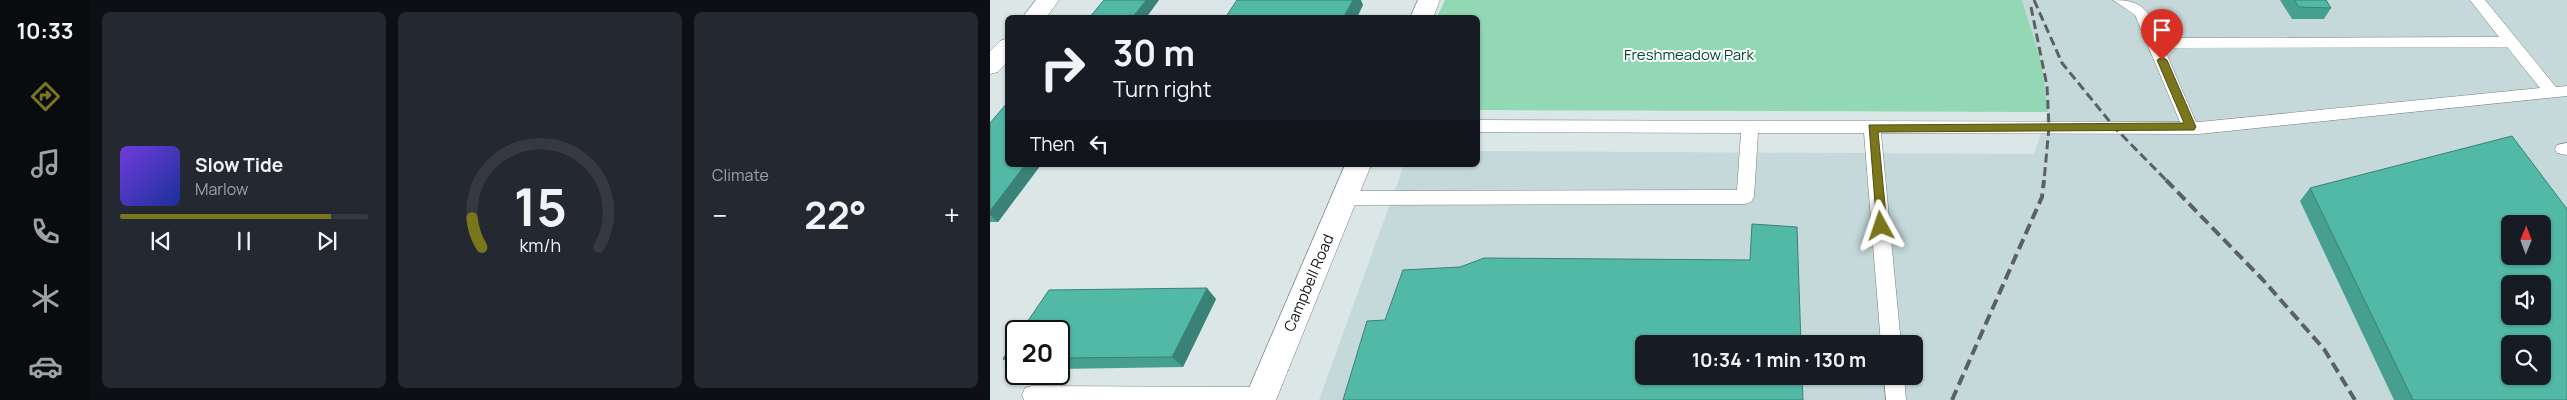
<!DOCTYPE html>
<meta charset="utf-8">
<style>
body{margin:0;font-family:Manrope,sans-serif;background:#242831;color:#f1f3f6;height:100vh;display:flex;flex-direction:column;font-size:19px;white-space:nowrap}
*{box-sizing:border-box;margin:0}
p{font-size:16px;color:#9ea1a6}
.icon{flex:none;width:28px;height:28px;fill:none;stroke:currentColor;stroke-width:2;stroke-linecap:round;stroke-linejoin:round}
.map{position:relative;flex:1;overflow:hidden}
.drawer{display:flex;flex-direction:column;gap:12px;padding:12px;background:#0d0f14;width:900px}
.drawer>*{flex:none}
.banner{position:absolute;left:15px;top:15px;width:475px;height:152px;border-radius:8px;box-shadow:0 1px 4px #0004;background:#171b24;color:#f1f3f6;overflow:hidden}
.needle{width:32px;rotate:1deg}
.fabs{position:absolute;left:1511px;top:215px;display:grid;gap:10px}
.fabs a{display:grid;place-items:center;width:50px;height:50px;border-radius:8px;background:#171b24;box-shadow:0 1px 4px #0004;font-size:25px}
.speed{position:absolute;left:15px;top:320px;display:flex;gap:10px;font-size:25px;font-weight:700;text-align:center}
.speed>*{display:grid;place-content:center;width:65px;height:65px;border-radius:50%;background:#171b24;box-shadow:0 1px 4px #0004;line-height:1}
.speed .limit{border:2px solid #111;border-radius:8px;background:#fff;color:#111}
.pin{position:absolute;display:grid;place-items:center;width:42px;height:42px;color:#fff;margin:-51px -21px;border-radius:50% 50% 50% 0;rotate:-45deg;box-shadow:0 0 5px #0007}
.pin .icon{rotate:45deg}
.me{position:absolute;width:55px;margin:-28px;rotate:355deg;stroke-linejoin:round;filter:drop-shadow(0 0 4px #0008)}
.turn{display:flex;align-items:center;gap:18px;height:105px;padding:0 25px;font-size:22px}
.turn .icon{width:65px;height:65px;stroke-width:2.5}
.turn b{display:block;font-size:35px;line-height:42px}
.then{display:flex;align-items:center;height:48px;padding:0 25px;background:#0003;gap:10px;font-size:19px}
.big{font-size:38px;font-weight:700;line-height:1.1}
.drawer .card{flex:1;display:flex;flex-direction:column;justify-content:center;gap:8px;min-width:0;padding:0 18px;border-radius:8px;background:#242831}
.drawer .dial{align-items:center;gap:0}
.dial svg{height:130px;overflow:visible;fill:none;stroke:#363941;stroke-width:7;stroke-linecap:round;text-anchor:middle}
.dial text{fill:#f1f3f6;stroke:none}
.song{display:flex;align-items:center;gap:15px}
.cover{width:60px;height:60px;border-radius:8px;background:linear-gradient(135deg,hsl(260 70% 55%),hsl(230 70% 35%))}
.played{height:5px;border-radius:2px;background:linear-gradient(90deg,#79761b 85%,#363941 85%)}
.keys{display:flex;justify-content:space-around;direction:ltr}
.heat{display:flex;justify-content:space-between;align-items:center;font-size:28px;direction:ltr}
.drawer .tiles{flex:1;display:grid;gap:12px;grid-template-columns:repeat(3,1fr)}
.trip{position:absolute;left:645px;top:335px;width:288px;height:50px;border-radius:8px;background:#171b24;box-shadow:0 1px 4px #0004;font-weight:700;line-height:50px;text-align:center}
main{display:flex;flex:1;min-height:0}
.tab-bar{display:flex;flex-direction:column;width:90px;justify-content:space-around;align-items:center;background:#090b0e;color:#9ea1a6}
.tab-bar .icon{width:35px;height:35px}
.tab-bar .current{color:#79761b}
.tab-bar b{font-size:22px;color:#f1f3f6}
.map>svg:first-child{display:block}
</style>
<main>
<nav class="tab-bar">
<b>10:33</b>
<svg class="icon current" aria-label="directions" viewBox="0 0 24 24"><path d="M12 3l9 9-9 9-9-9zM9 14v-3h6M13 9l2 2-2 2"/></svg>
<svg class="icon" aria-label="music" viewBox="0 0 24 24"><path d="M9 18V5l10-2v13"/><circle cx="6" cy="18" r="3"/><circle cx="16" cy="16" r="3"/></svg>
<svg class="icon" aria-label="phone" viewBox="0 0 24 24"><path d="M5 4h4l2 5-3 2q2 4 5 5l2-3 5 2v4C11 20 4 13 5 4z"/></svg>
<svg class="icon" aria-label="climate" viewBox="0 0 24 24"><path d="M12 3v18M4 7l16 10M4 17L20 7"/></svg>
<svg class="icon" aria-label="car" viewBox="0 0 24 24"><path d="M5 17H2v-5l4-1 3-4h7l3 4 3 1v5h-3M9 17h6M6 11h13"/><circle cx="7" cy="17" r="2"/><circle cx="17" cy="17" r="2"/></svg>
</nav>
<section class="drawer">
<div class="tiles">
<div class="card">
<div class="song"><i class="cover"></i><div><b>Slow Tide</b><p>Marlow</p></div></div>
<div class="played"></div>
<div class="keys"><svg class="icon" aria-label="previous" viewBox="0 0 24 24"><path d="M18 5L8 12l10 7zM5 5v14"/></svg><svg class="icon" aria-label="pause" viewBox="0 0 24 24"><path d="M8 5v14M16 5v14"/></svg><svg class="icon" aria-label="next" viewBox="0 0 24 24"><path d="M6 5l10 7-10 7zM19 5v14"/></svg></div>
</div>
<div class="card dial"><svg viewBox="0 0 100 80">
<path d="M14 69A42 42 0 1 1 86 69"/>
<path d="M14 69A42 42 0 0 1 8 51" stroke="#79761b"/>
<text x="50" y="56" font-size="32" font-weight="700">15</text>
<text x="50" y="72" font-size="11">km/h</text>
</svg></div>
<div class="card"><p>Climate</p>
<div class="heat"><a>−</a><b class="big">22°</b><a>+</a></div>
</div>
</div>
</section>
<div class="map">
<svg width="1577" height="400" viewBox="0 0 1577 400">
<rect width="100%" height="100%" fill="#dbe6e6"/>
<path fill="#c5d9da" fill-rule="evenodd" d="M1032,0H1577V400H329L414,165H488V151L1044,154L1058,112L1051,61ZM1520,224H1552V256H1520ZM1520,284H1552V316H1520ZM654,344H924V376H654ZM1520,344H1552V376H1520Z"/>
<polygon fill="#93d8b5" points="455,0 1032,0 1051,61 1058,112 488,110 488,18 447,17"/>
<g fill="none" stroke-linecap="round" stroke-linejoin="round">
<g stroke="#767f80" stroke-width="1">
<g id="lane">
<path d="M1123,0C1155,0 1158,11 1170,38L1509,37L1480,0H1495L1566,87L1577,86V96L1209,134L891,133L911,344H891L874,133H768L764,197L761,202L755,204L354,205L348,203L345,198L348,193L354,191L747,190L751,133L488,132V120L1190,122L1145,15ZM1517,47L1550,88L1209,122H1206L1174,48Z"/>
<polygon points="1577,143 1577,155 1567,153 1565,149 1567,145"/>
<polygon points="894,376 914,376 916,400 896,400"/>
<polygon points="42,386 272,387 279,389 282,396 281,400 34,400 32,395 35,388"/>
</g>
</g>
<g stroke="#767f80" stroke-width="1">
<g id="street">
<polygon points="46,0 69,0 56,18 32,18"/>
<polygon points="18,38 18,61 8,72 0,74 0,51 10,41"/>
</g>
</g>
<g stroke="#767f80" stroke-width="1">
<g id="secondary">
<polygon points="428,0 450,0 443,18 420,18"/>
<polygon points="355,165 381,165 286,400 254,400"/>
</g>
</g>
<use href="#lane" fill="#fff" fill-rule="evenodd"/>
<use href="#street" fill="#fff" fill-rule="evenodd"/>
<use href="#secondary" fill="#fff" fill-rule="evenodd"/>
<g stroke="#5b6161" stroke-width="3" stroke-dasharray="9 4.5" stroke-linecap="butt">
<polyline points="1044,0 1072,63 1125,128 1177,181"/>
<polyline points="1041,7 1057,86 1059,127 1054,181"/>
</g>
<g stroke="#5b6161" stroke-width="4" stroke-dasharray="11 5.5" stroke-linecap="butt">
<polyline points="1176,180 1273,280 1334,349 1365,400"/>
<polyline points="962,400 1052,197 1054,180"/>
</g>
</g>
<g fill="#479f90">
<polygon points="1290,0 1336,0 1341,8 1334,19 1302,19"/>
<polygon points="0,123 18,165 55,165 54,166 50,166 8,222 0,222"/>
<polygon points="1320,188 1577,400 1404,400 1310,201"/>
<polygon points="226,299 193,367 69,369 69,331"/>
<polygon points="26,339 26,369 13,359"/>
</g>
<g fill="#398275">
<polygon points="156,0 169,0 156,18 142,18"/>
<polygon points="363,0 371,0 373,5 367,18 353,18"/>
<polygon points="35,165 49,165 50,166 8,222 0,215 0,211"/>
<polygon points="217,288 226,299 193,367 182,357"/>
</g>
<g fill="#52b9a7" stroke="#398275" fill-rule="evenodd">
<polygon points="114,0 156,0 142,18 99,18"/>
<polygon points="247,0 363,0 353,18 235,18"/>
<polygon points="1304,0 1336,0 1341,8 1309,7"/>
<polygon points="18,102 18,165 35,165 0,211 0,123"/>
<path d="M1522,136L1577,209V400H1423L1320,188ZM1520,224H1552V256H1520ZM1520,284H1552V316H1520ZM1520,344H1552V376H1520Z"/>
<polygon points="762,224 807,227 811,344 654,344 654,376 812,376 813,400 353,400 377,321 395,320 413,270 470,267 494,258 760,260"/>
<polygon points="217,288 182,357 69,358 69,331 31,331 59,290"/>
<polygon points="26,339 26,359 13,359"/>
</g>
<polygon fill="#79761b" stroke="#4f4d12" points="1172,57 1177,60 1206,127 1204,130 888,132 897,226 895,229 887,229 879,125 1194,123 1167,60"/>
<g text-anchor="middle" stroke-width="4" stroke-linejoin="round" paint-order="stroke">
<g font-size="15" fill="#00482f" stroke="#fff">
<text x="699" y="60">Freshmeadow Park</text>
</g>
<g font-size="15" fill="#0f1313" stroke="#fff">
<text transform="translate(319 283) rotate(-67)" y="5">Campbell Road</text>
</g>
</g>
</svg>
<div class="fabs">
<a><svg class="needle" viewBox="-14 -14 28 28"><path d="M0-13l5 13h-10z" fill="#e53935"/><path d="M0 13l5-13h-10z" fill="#9ea1a6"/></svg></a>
<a><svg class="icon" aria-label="sound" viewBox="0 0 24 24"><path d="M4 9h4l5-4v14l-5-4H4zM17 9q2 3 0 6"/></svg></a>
<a><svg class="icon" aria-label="search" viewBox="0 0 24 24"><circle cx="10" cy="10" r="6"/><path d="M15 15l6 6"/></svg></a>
</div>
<div class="speed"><div class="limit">20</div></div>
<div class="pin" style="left:1172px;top:60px;background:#d93025"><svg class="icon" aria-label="arrive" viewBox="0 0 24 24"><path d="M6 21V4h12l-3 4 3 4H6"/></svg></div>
<svg class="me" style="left:891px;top:226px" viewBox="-20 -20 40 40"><path d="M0-17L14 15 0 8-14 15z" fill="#79761b" stroke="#fff" stroke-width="4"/></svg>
<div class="trip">10:34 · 1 min · 130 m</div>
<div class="banner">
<div class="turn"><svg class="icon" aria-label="right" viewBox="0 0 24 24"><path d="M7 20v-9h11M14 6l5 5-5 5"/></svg><div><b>30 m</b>Turn right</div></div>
<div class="then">Then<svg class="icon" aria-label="left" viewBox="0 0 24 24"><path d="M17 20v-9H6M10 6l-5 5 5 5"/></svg></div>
</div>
</div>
</main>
